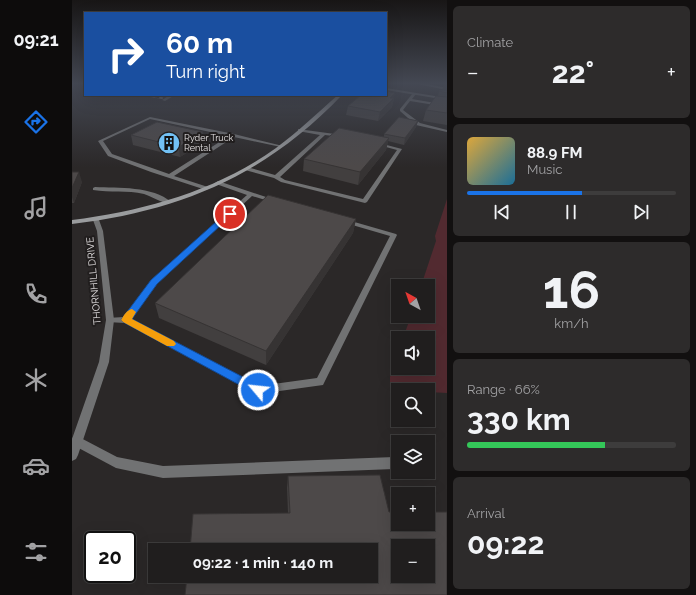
<!DOCTYPE html>
<meta charset="utf-8">
<style>
body{margin:0;font-family:Raleway,sans-serif;background:#2d2b2b;color:#f1f3f6;height:100vh;display:flex;flex-direction:column;font-size:15px;white-space:nowrap}
*{box-sizing:border-box;margin:0}
p{font-size:13px;color:#a2a2a4}
.icon{flex:none;width:22px;height:22px;fill:none;stroke:currentColor;stroke-width:2;stroke-linecap:round;stroke-linejoin:round}
.map{position:relative;flex:1;overflow:hidden}
.drawer{display:flex;flex-direction:column;gap:6px;padding:6px;background:#121010;width:249px}
.drawer>*{flex:none}
.top-card{position:absolute;left:12px;top:12px;width:303px;height:84px;border-radius:0px;box-shadow:0 4px 16px #0002,0 0 0 1px #3d3c3c;background:#1a4fa0;color:#fff;overflow:hidden}
.needle{width:26px;rotate:320deg}
.controls{position:absolute;left:319px;top:279px;display:grid;gap:8px}
.controls a{display:grid;place-items:center;width:44px;height:44px;border-radius:0px;background:#201e1e;box-shadow:0 4px 16px #0002,0 0 0 1px #3d3c3c;font-size:20px}
.speed{position:absolute;left:12px;top:531px;display:flex;gap:8px;font-size:20px;font-weight:700;text-align:center}
.speed>*{display:grid;place-content:center;width:52px;height:52px;border-radius:50%;background:#201e1e;box-shadow:0 4px 16px #0002,0 0 0 1px #3d3c3c;line-height:1}
.speed .limit{border:2px solid #111;border-radius:6px;background:#fff;color:#111}
.pin{position:absolute;display:grid;place-items:center;width:34px;height:34px;color:#fff;margin:-17px;border:2px solid #fff;border-radius:50%;box-shadow:0 1px 4px #0007}
.me{position:absolute;width:44px;margin:-22px;rotate:298deg;stroke-linejoin:round;filter:drop-shadow(0 0 3px #0008)}
.turn{display:flex;align-items:center;gap:14px;height:84px;padding:0 16px;font-size:18px}
.turn .icon{width:52px;height:52px;stroke-width:2.5}
.turn b{display:block;font-size:28px;line-height:34px}
.big{font-size:30px;font-weight:700;line-height:1.1}
.drawer .widget{flex:1;display:flex;flex-direction:column;justify-content:center;gap:6px;min-width:0;padding:0 14px;border-radius:6px;background:#2d2b2b}
.drawer .dial{align-items:center;gap:0}
.dial b{font-size:52px;line-height:1}
.song{display:flex;align-items:center;gap:12px}
.cover{width:48px;height:48px;border-radius:6px;background:linear-gradient(135deg,hsl(40 70% 55%),hsl(200 70% 35%))}
.played{height:4px;border-radius:2px;background:linear-gradient(90deg,#1a73e8 55%,#3d3c3c 55%)}
.keys{display:flex;justify-content:space-around;direction:ltr}
.heat{display:flex;justify-content:space-between;align-items:center;font-size:22px;direction:ltr}
.charge{height:6px;border-radius:3px;background:linear-gradient(90deg,#34c759 66%,#3d3c3c 0)}
.trip{position:absolute;left:76px;top:543px;width:230px;height:40px;border-radius:0px;background:#201e1e;box-shadow:0 4px 16px #0002,0 0 0 1px #3d3c3c;font-weight:700;line-height:40px;text-align:center}
main{display:flex;flex:1;min-height:0}
.tabs{display:flex;flex-direction:column;width:72px;justify-content:space-around;align-items:center;background:#0d0c0c;color:#a2a2a4}
.tabs .icon{width:28px;height:28px}
.tabs .on{color:#1a73e8}
.tabs b{font-size:18px;color:#f1f3f6}
.map>svg:first-child{display:block}
</style>
<main>
<nav class="tabs">
<b>09:21</b>
<svg class="icon on" aria-label="directions" viewBox="0 0 24 24"><path d="M12 3l9 9-9 9-9-9zM9 14v-3h6M13 9l2 2-2 2"/></svg>
<svg class="icon" aria-label="music" viewBox="0 0 24 24"><path d="M9 18V5l10-2v13"/><circle cx="6" cy="18" r="3"/><circle cx="16" cy="16" r="3"/></svg>
<svg class="icon" aria-label="phone" viewBox="0 0 24 24"><path d="M5 4h4l2 5-3 2q2 4 5 5l2-3 5 2v4C11 20 4 13 5 4z"/></svg>
<svg class="icon" aria-label="climate" viewBox="0 0 24 24"><path d="M12 3v18M4 7l16 10M4 17L20 7"/></svg>
<svg class="icon" aria-label="car" viewBox="0 0 24 24"><path d="M5 17H2v-5l4-1 3-4h7l3 4 3 1v5h-3M9 17h6M6 11h13"/><circle cx="7" cy="17" r="2"/><circle cx="17" cy="17" r="2"/></svg>
<svg class="icon" aria-label="filters" viewBox="0 0 24 24"><path d="M4 7h16M4 17h16"/><circle cx="9" cy="7" r="2"/><circle cx="15" cy="17" r="2"/></svg>
</nav>
<div class="map">
<svg width="375" height="595" viewBox="0 0 375 595">
<rect width="100%" height="100%" fill="#2b2828"/>
<polygon fill="#522a30" points="375,199 375,393 356,392 356,390 318,390 318,377 326,353 326,368 356,368 356,338 331,338 339,316 356,316 356,286 349,286 364,241 363,236"/>
<g fill="none" stroke-linecap="round" stroke-linejoin="round">
<g fill="#717273" fill-rule="evenodd">
<polygon points="340,83 350,83 375,88 375,90"/>
<polygon points="341,93 344,94 340,99 375,105 375,107 338,101 331,110 348,123 375,130 375,132 344,125 328,111 328,109"/>
<polygon points="98,95 103,95 93,101 90,100"/>
<path d="M78,117L162,134L211,146L209,147L162,137L102,176L136,187V189L134,190L79,172L36,156L26,141ZM78,119L157,136L97,174L40,154L31,141Z"/>
<polygon points="226,129 270,135 272,136 270,137 253,135 208,177 213,180 291,199 325,150 303,144 303,142 330,149 295,202 293,203 209,182 202,178 173,170 172,169 175,167 203,175 248,135 226,131"/>
<polygon points="146,181 206,201 203,203 180,196 85,284 59,319 187,386 245,378 318,236 270,222 269,221 272,219 324,234 325,235 251,385 186,394 53,323 35,322 34,320 35,318 52,317 79,280 175,195 144,184 143,183"/>
<path d="M23,187C46,188 81,186 99,202L98,203C91,204 79,196 72,194C55,190 38,193 21,190V188Z"/>
<polygon points="5,436 45,457 91,466 322,457 326,459 326,467 322,469 91,478 44,468 1,445 0,440 1,437"/>
</g>
<g fill="#717273" fill-rule="evenodd">
<polygon points="314,88 375,98 375,100 314,90"/>
<polygon points="24,218 27,220 31,231 42,320 37,362 6,455 4,459 0,461 0,439 27,362 34,320 25,231 21,220"/>
</g>
<path fill="#9a9c9e" fill-rule="evenodd" d="M266,95H270C194,175 108,211 0,224V220C72,211 144,191 204,148C226,132 245,113 266,95Z"/>
<g stroke="#8a8788" stroke-width="2">
<polyline id="rail" points="74,95 90,98"/>
</g>
<use href="#rail" stroke="#211e1e" stroke-width="1.5" stroke-dasharray="4.5" stroke-linecap="butt"/>
</g>
<g fill="#423f3f">
<polygon points="375,83 375,125 351,121 354,110 366,96 367,91 370,90 372,85"/>
<polygon points="323,93 320,107 306,121 274,115 276,106"/>
<polygon points="346,121 344,127 332,145 316,141 314,150 286,185 231,171 232,159 312,137 312,134"/>
<polygon points="131,132 132,142 108,157 61,145 59,135"/>
<polygon points="0,172 10,182 2,203 0,203"/>
<polygon points="284,219 281,233 194,365 87,318 83,303"/>
<polygon points="216,476 317,512 216,513 215,488"/>
</g>
<g fill="#363333">
<polygon points="323,93 320,107 306,121 308,112 318,98"/>
<polygon points="346,121 344,127 332,145 333,138"/>
<polygon points="131,132 132,142 108,157 107,147"/>
<polygon points="317,138 314,150 286,185 288,172"/>
<polygon points="7,172 10,182 2,203 0,197 0,188"/>
<polygon points="284,219 281,233 194,365 194,351"/>
</g>
<g fill="#4d4949" stroke="#363333" fill-rule="evenodd">
<polygon points="373,83 375,83 375,86 372,85"/>
<polygon points="368,90 375,90 375,93 367,91"/>
<polygon points="314,91 323,93 318,98 322,98 308,112 276,106 289,95 314,95"/>
<polygon points="364,96 375,97 375,113 354,110"/>
<polygon points="327,117 346,121 333,138 312,134"/>
<polygon points="85,122 131,132 107,147 59,135"/>
<polygon points="267,128 317,138 288,172 232,159"/>
<polygon points="0,172 7,172 0,188"/>
<polygon points="196,195 284,219 194,351 83,303"/>
<path d="M308,475L317,512H326V524H356V512H375V595H113L115,576H299V550H118L121,514L218,513L216,476ZM326,546H356V576H326Z"/>
</g>
<linearGradient id="sky" x2="0" y2="1"><stop stop-color="#181616"/><stop offset="0.5" stop-color="#444853"/><stop offset="1" stop-color="#444853" stop-opacity="0"/></linearGradient>
<rect width="375" height="167" fill="url(#sky)"/>
<polygon fill="#1a73e8" stroke="#114b97" points="155,212 160,212 161,214 85,284 60,319 190,387 192,390 190,394 186,395 51,322 49,320 79,280"/>
<path fill="#f59e0b" d="M60,309L64,312L60,319L102,341L104,344L102,346H95L51,322L49,320C52,315 55,310 60,309Z"/>
<defs>
<g id="building-disc" transform="scale(1.15)"><circle r="9.5" fill="#72c1f5" stroke="#211e1e"/><path d="M-4-6H4V6H1V3H-1V6H-4ZM-2.5-4.3h1.7v1.8h-1.7ZM.8-4.3h1.7v1.8H.8ZM-2.5-1h1.7V.8h-1.7ZM.8-1h1.7V.8H.8Z" fill="#111"/></g>
</defs>
<g fill-rule="evenodd">
<use href="#building-disc" x="97" y="143"/>
</g>
<g text-anchor="middle" stroke-width="4" stroke-linejoin="round" paint-order="stroke">
<g font-size="9" fill="#e6e3e4" stroke="#211e1e" text-anchor="start">
<text x="112" y="141">Ryder Truck<tspan x="112" dy="10">Rental</tspan></text>
</g>
<g font-size="10" fill="#e6e3e4" stroke="#211e1e">
<text transform="translate(21 281) rotate(-95)" y="4">THORNHILL DRIVE</text>
</g>
</g>
</svg>
<div class="controls">
<a><svg class="needle" viewBox="-14 -14 28 28"><path d="M0-13l5 13h-10z" fill="#e53935"/><path d="M0 13l5-13h-10z" fill="#a2a2a4"/></svg></a>
<a><svg class="icon" aria-label="sound" viewBox="0 0 24 24"><path d="M4 9h4l5-4v14l-5-4H4zM17 9q2 3 0 6"/></svg></a>
<a><svg class="icon" aria-label="search" viewBox="0 0 24 24"><circle cx="10" cy="10" r="6"/><path d="M15 15l6 6"/></svg></a>
<a><svg class="icon" aria-label="layers" viewBox="0 0 24 24"><path d="M12 4l9 5-9 5-9-5zM3 14l9 5 9-5"/></svg></a>
<a>+</a>
<a>−</a>
</div>
<div class="speed"><div class="limit">20</div></div>
<div class="pin" style="left:158px;top:214px;background:#d93025"><svg class="icon" aria-label="arrive" viewBox="0 0 24 24"><path d="M6 21V4h12l-3 4 3 4H6"/></svg></div>
<svg class="me" style="left:186px;top:390px" viewBox="-20 -20 40 40"><circle r="17" fill="#1a73e8" stroke="#fff" stroke-width="3"/><path d="M0-11L8 9 0 5-8 9z" fill="#fff"/></svg>
<div class="trip">09:22 · 1 min · 140 m</div>
<div class="top-card">
<div class="turn"><svg class="icon" aria-label="right" viewBox="0 0 24 24"><path d="M7 20v-9h11M14 6l5 5-5 5"/></svg><div><b>60 m</b>Turn right</div></div>
</div>
</div>
<section class="drawer">
<div class="widget"><p>Climate</p>
<div class="heat"><a>−</a><b class="big">22°</b><a>+</a></div>
</div>
<div class="widget">
<div class="song"><i class="cover"></i><div><b>88.9 FM</b><p>Music</p></div></div>
<div class="played"></div>
<div class="keys"><svg class="icon" aria-label="previous" viewBox="0 0 24 24"><path d="M18 5L8 12l10 7zM5 5v14"/></svg><svg class="icon" aria-label="pause" viewBox="0 0 24 24"><path d="M8 5v14M16 5v14"/></svg><svg class="icon" aria-label="next" viewBox="0 0 24 24"><path d="M6 5l10 7-10 7zM19 5v14"/></svg></div>
</div>
<div class="widget dial"><b>16</b><p>km/h</p></div>
<div class="widget"><p>Range · 66%</p><b class="big">330 km</b><div class="charge"></div></div>
<div class="widget"><p>Arrival</p><b class="big">09:22</b></div>
</section>
</main>
